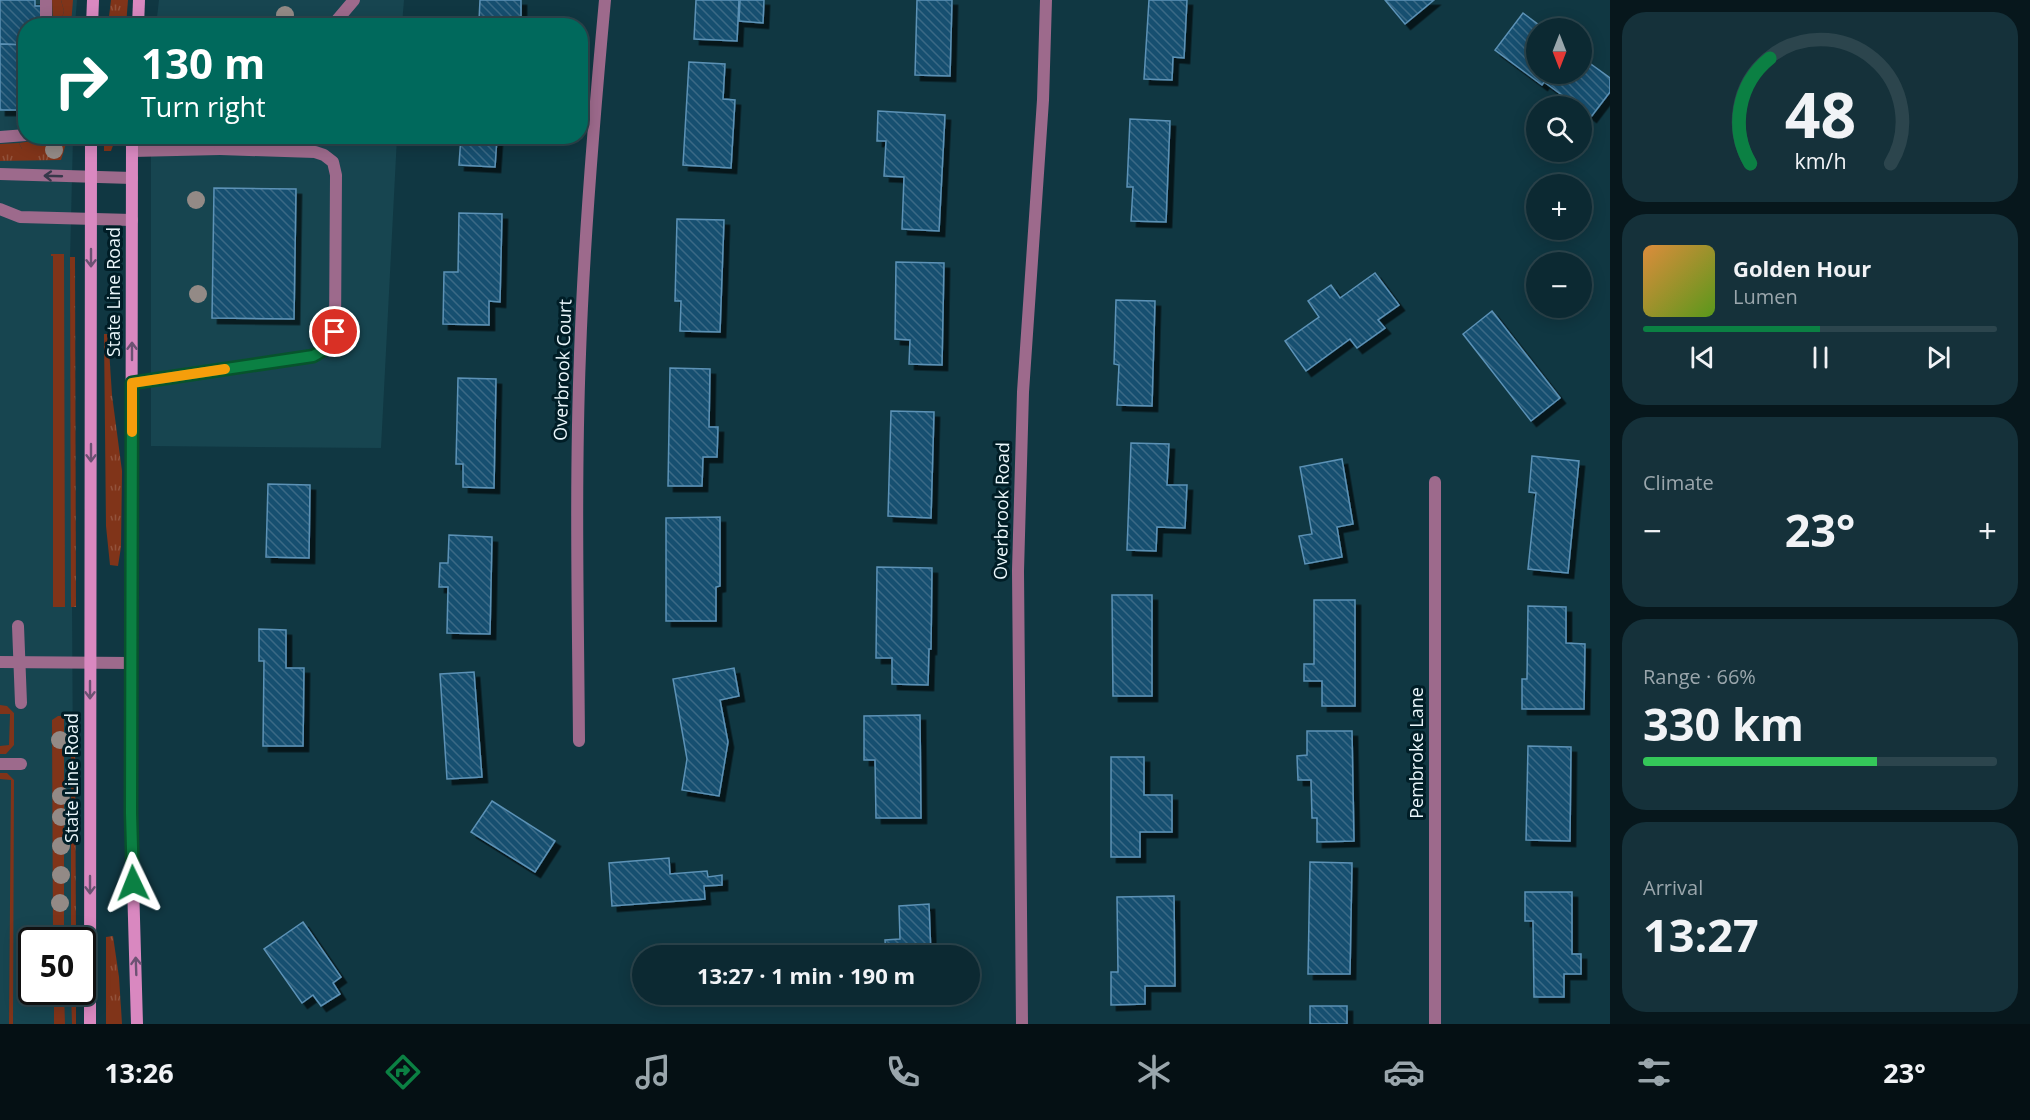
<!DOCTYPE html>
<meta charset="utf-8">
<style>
body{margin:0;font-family:"Open Sans",sans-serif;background:#15313a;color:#f1f3f6;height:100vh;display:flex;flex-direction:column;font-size:22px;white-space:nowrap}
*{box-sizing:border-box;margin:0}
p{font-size:20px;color:#9aa6ac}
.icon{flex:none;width:33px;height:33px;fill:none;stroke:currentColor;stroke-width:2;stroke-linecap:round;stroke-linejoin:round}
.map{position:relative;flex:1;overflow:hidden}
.sheet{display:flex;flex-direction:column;gap:12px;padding:12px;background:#07171c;width:420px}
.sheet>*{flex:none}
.top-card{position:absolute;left:18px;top:18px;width:570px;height:126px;border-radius:24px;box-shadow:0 3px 15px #0003,0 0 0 2px #2c454d;background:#00695c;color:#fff;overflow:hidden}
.needle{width:39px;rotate:180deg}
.controls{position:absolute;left:1526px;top:18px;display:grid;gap:12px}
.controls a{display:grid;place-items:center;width:66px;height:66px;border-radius:50%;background:#0c2932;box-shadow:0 3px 15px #0003,0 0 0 2px #2c454d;font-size:30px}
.speed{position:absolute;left:18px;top:927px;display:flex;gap:12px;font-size:30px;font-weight:700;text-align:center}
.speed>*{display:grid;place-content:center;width:78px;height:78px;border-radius:50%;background:#0c2932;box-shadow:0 3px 15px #0003,0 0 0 2px #2c454d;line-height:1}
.speed .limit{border:3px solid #111;border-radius:9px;background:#fff;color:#111}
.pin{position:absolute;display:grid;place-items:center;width:51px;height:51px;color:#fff;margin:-26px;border:3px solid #fff;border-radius:50%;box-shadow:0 2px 6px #0007}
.me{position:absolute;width:66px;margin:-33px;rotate:358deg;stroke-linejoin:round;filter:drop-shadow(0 0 4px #0008)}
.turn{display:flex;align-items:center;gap:21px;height:126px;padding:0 24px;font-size:27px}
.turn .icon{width:78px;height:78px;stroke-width:2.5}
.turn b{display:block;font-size:42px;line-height:51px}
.big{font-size:45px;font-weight:700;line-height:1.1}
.sheet .card{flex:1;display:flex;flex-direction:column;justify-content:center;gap:9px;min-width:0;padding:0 21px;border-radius:24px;background:#15313a}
.sheet .dial{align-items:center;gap:0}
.dial svg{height:156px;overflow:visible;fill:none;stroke:#2c454d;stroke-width:7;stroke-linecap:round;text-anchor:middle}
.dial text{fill:#f1f3f6;stroke:none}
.song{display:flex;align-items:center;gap:18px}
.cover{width:72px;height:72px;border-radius:9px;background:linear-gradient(135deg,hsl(30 70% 55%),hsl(90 70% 35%))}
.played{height:6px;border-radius:3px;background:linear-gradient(90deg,#0b8043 50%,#2c454d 50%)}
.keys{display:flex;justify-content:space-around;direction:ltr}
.heat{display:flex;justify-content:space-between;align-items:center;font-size:33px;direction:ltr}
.charge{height:9px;border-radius:4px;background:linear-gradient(90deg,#34c759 66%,#2c454d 0)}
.trip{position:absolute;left:632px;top:945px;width:348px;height:60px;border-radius:30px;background:#0c2932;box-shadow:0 3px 15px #0003,0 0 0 2px #2c454d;font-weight:700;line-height:60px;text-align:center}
.dock{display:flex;height:96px;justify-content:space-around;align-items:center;background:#051014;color:#9aa6ac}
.dock .icon{width:42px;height:42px}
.dock .on{color:#0b8043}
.dock b{font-size:27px;color:#f1f3f6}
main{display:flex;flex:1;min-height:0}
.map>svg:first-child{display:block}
</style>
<main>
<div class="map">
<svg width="1610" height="1024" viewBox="0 0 1610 1024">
<defs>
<pattern id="grass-tufts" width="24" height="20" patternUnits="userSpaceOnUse" patternTransform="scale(1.5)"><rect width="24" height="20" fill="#803419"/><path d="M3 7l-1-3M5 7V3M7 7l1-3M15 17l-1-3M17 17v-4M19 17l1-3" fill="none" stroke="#92523b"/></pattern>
<pattern id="building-back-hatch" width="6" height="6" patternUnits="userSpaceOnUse" patternTransform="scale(1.5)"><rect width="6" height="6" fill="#184f70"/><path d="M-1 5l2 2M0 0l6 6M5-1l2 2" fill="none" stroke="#3a6985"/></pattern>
<filter id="shadow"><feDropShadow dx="5.5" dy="5.5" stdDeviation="0" flood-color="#0009"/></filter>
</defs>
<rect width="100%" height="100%" fill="#103742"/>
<g fill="#174550">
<polygon points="0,0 77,0 75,25 26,26 26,136 73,137 70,261 74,940 32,940 32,992 74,992 74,1024 0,1024"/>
<polygon points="159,0 404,0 402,25 156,26"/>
<polygon points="151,137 397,137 381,448 151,446"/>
</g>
<g fill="url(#grass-tufts)">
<polygon points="61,0 73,0 71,25 60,25 64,11"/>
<polygon points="111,0 128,0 126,25 108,25"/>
<polygon points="54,137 68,137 61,160 0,161 0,144 19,143 22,149 47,143"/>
<polygon points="104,137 116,137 111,151 104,151"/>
<polygon points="70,257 75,257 76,607 71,607"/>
<polygon points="104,334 108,334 112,395 122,471 121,547 118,566 110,565 106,526"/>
<polygon points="71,724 75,726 76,940 71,940"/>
<polygon points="113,936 119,977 122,1024 106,1024 106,937"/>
<polygon points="71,992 76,992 76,1024 72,1024"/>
</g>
<g fill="#803419">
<polygon points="52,0 61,0 64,11 60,25 53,25"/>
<path d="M39,137H54C45,145 36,151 22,149L19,143L31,141Z"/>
<polygon points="51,254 64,254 65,607 53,607 53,256 51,256"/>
<polygon points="0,705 7,706 14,713 14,745 6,754 0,754 0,746 9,745 10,714 0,714"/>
<polygon points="58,716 64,716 64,940 53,940 52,720"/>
<polygon points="0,773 7,773 14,780 13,1024 9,1024 11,780 0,779"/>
<polygon points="54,992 64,992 65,1024 54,1024"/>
</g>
<g fill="url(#building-back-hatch)" stroke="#5c92b6" stroke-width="1.5" filter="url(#shadow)">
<polygon points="0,0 35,0 35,6 41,6 41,26 26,26 26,45 0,44"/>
<polygon points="480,0 521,0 521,23 479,21"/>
<polygon points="696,0 739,0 737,41 694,39"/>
<polygon points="740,0 764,0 763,23 739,21"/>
<polygon points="917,0 952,0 950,76 915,75"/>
<polygon points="1149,0 1187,0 1184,58 1173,57 1172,80 1144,79"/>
<polygon points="1385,0 1434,0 1405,24"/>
<polygon points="1523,13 1543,28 1536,28 1536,74 1581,74 1581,57 1610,78 1610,92 1591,117 1581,109 1581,106 1577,106 1544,82 1542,85 1495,50"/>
<polygon points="0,44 26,45 26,110 0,110"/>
<polygon points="689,62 725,64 723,99 735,100 731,168 683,165"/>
<polygon points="878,111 945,115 939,231 902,229 904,177 884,176 886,141 877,141"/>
<polygon points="1130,119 1170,121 1166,222 1131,221 1133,187 1127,187"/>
<polygon points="461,136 505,136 505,139 497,138 495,167 459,165"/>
<polygon points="214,188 296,189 294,319 212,318"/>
<polygon points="459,213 502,214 500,302 489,301 489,325 443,324 444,272 458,272"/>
<polygon points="677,219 724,220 720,332 680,331 681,301 675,301"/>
<polygon points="896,262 944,263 942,365 909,364 910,340 895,339"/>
<polygon points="1375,273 1399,305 1378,320 1385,328 1357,348 1350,339 1306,371 1285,341 1319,317 1308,301 1331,285 1340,298"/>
<polygon points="1116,300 1155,301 1152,406 1117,405 1119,365 1114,364"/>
<polygon points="1492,311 1560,398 1531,421 1463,334"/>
<polygon points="670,368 710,369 709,427 718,427 717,457 703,457 702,486 668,486"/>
<polygon points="458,378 496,379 494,488 463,487 463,464 456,464"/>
<polygon points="891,411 934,412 931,518 888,516"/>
<polygon points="1131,443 1169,444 1167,485 1187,485 1185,528 1157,527 1156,551 1127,550"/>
<polygon points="1532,456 1579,461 1568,573 1528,569 1536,493 1529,492"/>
<polygon points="1342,459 1353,524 1337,527 1342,557 1305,564 1299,536 1312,534 1300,467"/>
<polygon points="268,484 310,485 309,558 266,557"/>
<polygon points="720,517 720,586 716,587 716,621 666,621 666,518"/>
<polygon points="449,535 492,537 490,634 447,633 448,587 439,587 440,563 448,563"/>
<polygon points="877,567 932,568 931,649 929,649 928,685 892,684 892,658 876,658"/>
<polygon points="1112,595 1152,595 1152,696 1113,696"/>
<polygon points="1314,600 1355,600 1355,706 1322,706 1322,681 1304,681 1304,664 1314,664"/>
<polygon points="1528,606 1566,607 1566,643 1585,644 1584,709 1522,709 1522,679 1527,679"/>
<polygon points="259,629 286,630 286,668 304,668 303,746 263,746 264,661 259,661"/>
<polygon points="734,668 739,696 720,700 728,742 719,796 682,790 687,759 673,679"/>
<polygon points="474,672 482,777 447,779 440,674"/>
<polygon points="920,715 921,818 876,818 875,760 864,760 864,716"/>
<polygon points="1307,731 1352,731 1354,841 1317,842 1317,818 1312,818 1311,780 1298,780 1297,756 1307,755"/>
<polygon points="1528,746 1571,747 1570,841 1526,840"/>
<polygon points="1111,757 1144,757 1144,795 1172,795 1172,832 1140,832 1140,857 1111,857"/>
<polygon points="492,801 555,841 535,872 471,832"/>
<polygon points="669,858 670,874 707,871 708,877 722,875 722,885 704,886 705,899 612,906 609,863"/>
<polygon points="1310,862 1352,863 1350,974 1308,974"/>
<polygon points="1525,892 1572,892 1572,954 1581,954 1581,974 1564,974 1564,997 1534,997 1533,921 1525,921"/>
<polygon points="1174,896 1175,986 1145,986 1145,1004 1111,1005 1111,972 1118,972 1117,897"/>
<polygon points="929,904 931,956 886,956 885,940 900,939 899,906"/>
<polygon points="303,922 341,977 333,983 340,994 321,1006 313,995 302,1003 264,949"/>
<rect x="1310" y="1006" width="37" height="18"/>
</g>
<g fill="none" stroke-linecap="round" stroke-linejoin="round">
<g stroke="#9d6a8c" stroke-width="12">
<polyline points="46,26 46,0"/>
<polyline points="332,26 354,0"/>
<polyline points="0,137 26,135"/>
<polyline points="132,151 220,149"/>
<polyline points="0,174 132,178"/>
<polyline points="0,209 20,217 132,220"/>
<path d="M132,383L313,356C325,350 331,345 335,332L336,175L333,162L324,155L315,152L220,149L221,136"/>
<polyline points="18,626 21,703"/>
<polyline points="0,662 131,663"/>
<polyline points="0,764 21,764"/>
</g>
<g stroke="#9d6a8c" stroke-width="12">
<polyline points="1435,482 1435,1024"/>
<path d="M579,741C578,612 575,483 580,354C584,236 594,118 605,0"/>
<polyline points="1022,1024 1018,571 1023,392 1043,100 1046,0"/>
</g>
<g stroke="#d988c0" stroke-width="12">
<polyline points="92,26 93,0"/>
<polyline points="138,26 139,0"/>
<polyline points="132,136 131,813 137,1024"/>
<polyline points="90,1024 91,136"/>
</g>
</g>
<g fill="#938a86">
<circle cx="285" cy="15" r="9"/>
<circle cx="54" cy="150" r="9"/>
<circle cx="196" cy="200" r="9"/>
<circle cx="198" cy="294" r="9"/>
<circle cx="60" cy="740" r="9"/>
<circle cx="61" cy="796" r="9"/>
<circle cx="61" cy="817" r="9"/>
<circle cx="61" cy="846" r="9"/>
<circle cx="61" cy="875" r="9"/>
<circle cx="60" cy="903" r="9"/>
</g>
<defs><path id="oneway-shaft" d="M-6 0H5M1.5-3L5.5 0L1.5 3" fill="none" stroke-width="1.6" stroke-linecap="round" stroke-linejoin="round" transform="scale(1.5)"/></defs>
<use stroke="#37384a" href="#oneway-shaft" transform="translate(53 176) rotate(-178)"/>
<g stroke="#6c5273">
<use href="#oneway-shaft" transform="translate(91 258) rotate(90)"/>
<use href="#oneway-shaft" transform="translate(132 351) rotate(-90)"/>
<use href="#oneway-shaft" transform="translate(91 453) rotate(90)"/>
<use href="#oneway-shaft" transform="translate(90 690) rotate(90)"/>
<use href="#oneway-shaft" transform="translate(90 885) rotate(90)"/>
<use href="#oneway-shaft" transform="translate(136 966) rotate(-92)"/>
</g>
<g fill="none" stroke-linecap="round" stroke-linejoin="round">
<g stroke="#07532c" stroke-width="15">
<path id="route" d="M133,883L131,813L132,383L313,356C325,350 331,345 335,332"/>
</g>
<use href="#route" stroke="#0b8043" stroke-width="10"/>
<polyline stroke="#f59e0b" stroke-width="10" points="132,432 132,383 225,369"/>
</g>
<g text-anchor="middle" stroke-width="6" stroke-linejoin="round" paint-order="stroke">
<g font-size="18" fill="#eaf7fc" stroke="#001d26">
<text transform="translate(114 292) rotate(-90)" y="6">State Line Road</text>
<text transform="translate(563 370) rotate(-88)" y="6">Overbrook Court</text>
<text transform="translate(1002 511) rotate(-89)" y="6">Overbrook Road</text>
<text transform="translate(1417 753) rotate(-90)" y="6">Pembroke Lane</text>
<text transform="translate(72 778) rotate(-90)" y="6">State Line Road</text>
</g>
</g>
</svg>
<div class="controls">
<a><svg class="needle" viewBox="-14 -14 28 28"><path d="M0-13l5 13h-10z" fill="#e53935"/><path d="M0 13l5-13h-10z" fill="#9aa6ac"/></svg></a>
<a><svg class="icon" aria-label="search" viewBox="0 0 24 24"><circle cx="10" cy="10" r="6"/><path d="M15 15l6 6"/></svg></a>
<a>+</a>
<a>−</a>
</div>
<div class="speed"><div class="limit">50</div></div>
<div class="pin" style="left:335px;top:332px;background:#d93025"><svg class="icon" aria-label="arrive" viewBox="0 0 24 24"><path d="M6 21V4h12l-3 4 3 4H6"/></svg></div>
<svg class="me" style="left:133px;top:883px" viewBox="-20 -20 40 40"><path d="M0-17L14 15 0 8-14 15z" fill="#0b8043" stroke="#fff" stroke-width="4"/></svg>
<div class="trip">13:27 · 1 min · 190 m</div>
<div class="top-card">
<div class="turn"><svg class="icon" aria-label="right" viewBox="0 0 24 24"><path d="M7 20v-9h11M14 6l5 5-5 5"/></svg><div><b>130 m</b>Turn right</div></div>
</div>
</div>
<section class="sheet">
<div class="card dial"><svg viewBox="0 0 100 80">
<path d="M14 69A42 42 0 1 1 86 69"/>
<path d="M14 69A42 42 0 0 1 24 15" stroke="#0b8043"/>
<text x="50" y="56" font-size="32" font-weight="700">48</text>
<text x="50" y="72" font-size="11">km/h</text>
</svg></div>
<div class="card">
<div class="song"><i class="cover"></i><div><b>Golden Hour</b><p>Lumen</p></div></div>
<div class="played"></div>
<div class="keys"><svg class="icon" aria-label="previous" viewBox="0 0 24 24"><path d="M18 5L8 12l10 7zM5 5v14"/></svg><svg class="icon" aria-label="pause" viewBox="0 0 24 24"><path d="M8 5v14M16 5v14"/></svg><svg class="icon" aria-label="next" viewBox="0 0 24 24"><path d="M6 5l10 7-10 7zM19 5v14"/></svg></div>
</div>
<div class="card"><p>Climate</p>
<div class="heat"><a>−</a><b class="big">23°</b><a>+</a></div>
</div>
<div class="card"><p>Range · 66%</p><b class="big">330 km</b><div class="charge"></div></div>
<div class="card"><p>Arrival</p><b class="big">13:27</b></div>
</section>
</main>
<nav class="dock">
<b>13:26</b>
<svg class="icon on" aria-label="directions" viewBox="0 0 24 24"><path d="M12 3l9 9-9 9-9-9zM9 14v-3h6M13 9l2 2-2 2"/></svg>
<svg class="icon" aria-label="music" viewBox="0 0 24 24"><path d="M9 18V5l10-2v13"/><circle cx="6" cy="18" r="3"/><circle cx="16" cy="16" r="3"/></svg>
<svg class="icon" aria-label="phone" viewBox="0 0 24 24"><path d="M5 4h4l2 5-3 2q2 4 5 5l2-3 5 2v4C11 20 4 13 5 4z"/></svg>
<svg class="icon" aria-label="climate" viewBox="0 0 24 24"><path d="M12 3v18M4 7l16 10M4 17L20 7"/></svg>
<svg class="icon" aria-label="car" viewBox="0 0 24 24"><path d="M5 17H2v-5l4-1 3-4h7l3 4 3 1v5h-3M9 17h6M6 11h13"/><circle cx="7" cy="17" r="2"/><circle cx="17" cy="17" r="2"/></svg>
<svg class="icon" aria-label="filters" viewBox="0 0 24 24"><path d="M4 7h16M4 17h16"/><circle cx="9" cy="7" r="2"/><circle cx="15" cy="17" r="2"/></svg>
<b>23°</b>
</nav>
